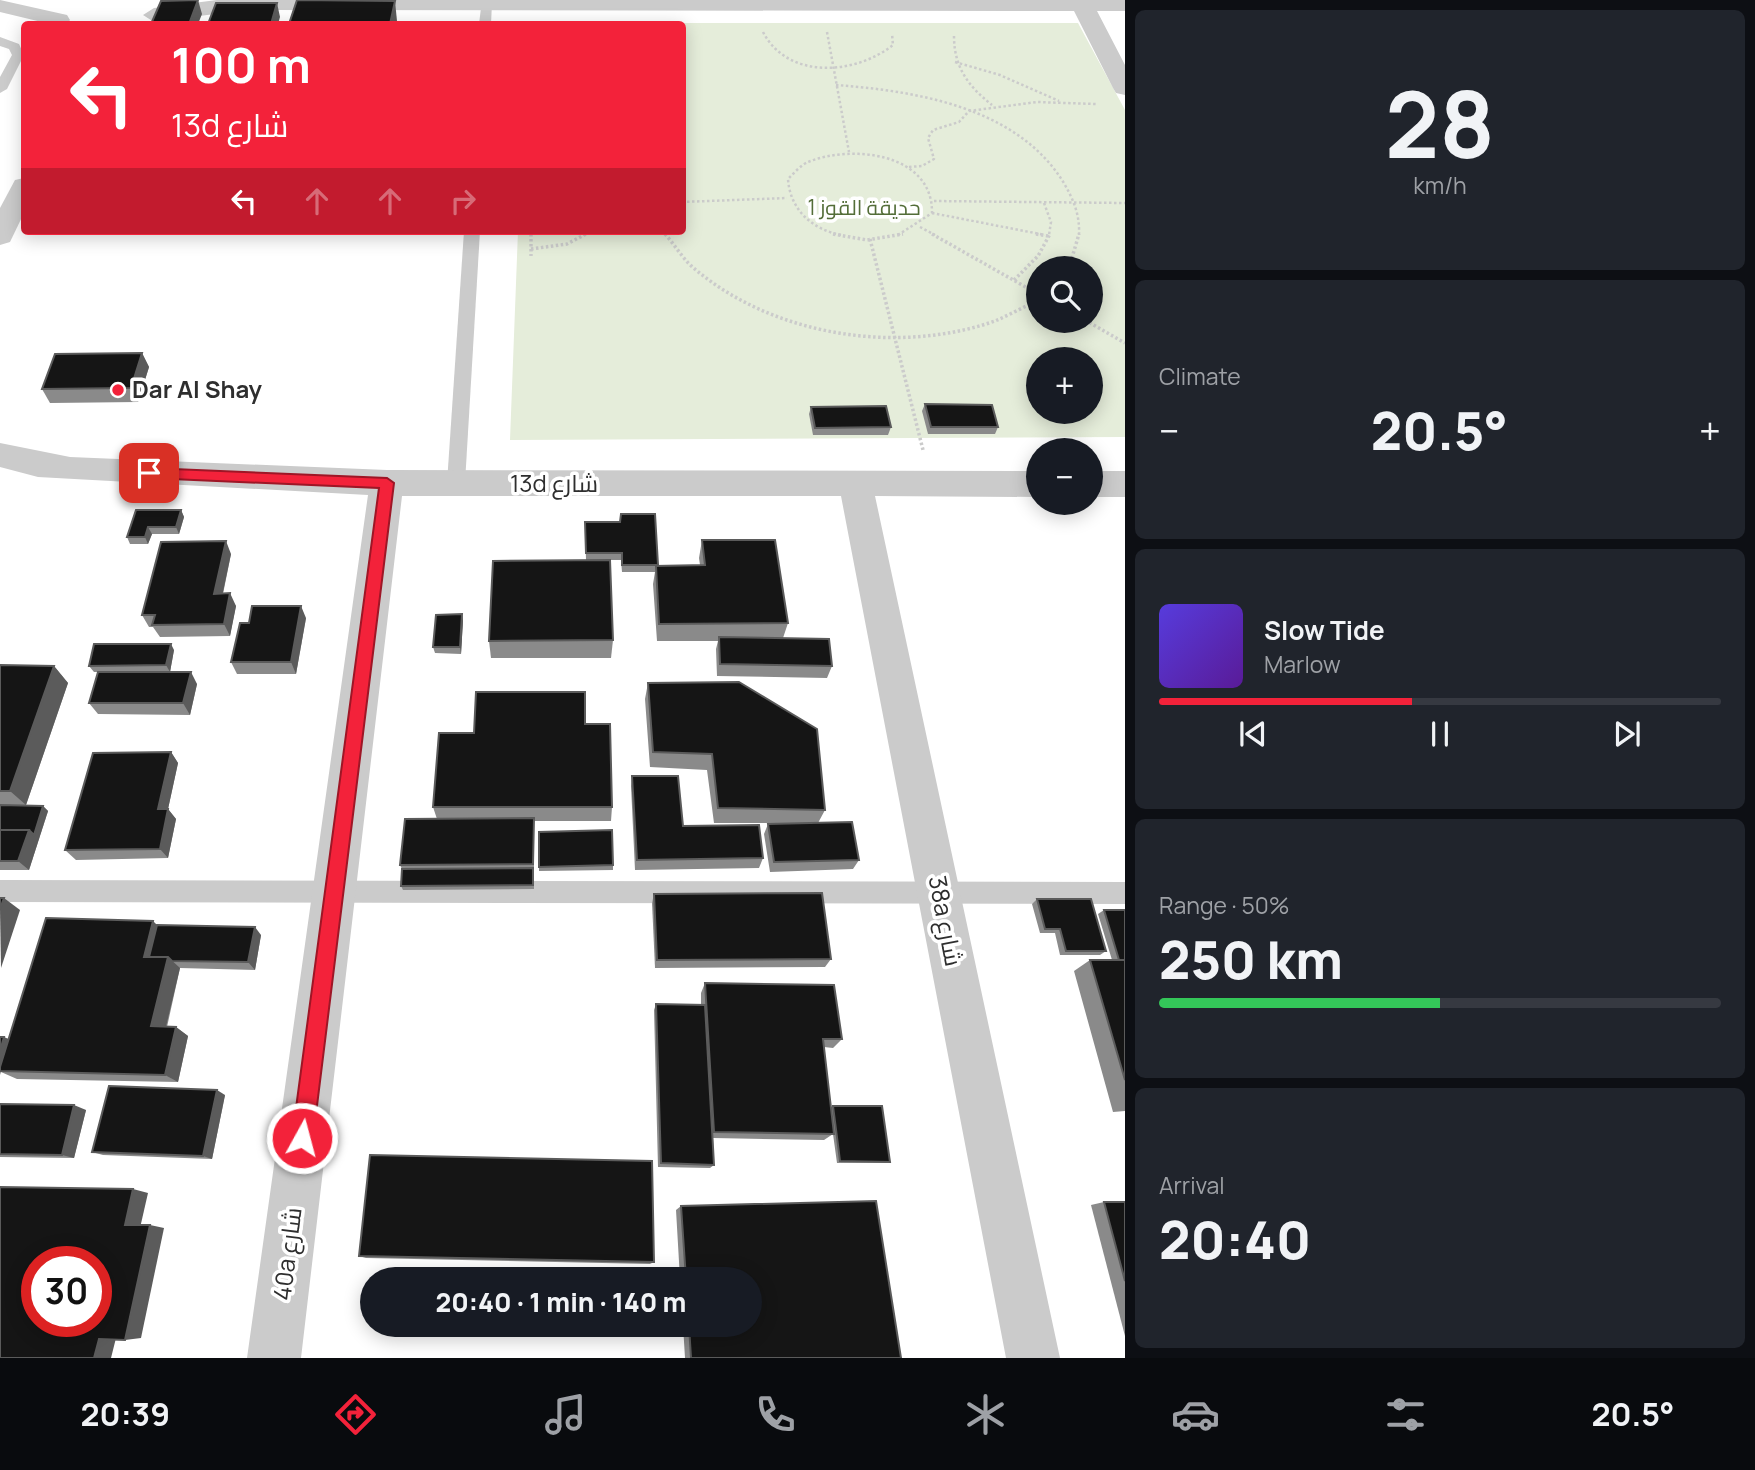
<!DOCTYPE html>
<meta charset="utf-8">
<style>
body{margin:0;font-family:Manrope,Cairo,sans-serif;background:#20242c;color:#f1f3f6;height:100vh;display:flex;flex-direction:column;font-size:26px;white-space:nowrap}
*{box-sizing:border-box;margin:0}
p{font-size:23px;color:#9ea1a6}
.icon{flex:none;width:38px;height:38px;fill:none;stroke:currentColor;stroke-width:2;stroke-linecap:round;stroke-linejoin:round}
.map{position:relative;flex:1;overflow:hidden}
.drawer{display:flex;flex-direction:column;gap:10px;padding:10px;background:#0d0f14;width:630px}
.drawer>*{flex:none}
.banner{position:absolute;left:21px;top:21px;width:665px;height:214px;border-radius:7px;box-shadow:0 4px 18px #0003;background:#f3223a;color:#fff;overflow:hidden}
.controls{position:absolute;left:1026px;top:256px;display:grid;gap:14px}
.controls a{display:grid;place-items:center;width:77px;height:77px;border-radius:50%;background:#171b24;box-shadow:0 4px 18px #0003;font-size:35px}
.speed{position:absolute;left:21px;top:1246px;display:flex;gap:14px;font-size:35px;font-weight:700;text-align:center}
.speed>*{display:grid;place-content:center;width:91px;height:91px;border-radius:50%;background:#171b24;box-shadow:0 4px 18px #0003;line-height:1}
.speed .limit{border:10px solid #d22;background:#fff;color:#111}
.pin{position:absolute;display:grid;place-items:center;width:60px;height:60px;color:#fff;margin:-30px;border-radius:14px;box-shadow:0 4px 10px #0006}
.me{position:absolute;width:77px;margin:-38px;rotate:7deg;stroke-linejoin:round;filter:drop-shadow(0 0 5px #0008)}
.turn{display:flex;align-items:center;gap:24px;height:147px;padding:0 35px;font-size:32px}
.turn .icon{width:91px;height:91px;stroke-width:2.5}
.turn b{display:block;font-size:49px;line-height:60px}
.lanes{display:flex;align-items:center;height:66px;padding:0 35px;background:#0003;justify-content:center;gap:35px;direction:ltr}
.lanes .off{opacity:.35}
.big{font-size:52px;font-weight:800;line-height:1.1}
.drawer .tile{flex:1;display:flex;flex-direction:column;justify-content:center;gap:10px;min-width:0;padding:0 24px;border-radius:10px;background:#20242c}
.drawer .dial{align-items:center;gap:0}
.dial b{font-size:91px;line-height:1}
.song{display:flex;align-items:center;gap:21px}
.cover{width:84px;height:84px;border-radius:10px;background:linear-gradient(135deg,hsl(250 70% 55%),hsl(270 70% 35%))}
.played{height:7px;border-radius:4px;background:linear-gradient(90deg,#f3223a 45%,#363941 45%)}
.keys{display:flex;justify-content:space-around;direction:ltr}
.heat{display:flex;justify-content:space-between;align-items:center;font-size:38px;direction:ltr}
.charge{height:10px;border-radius:5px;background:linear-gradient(90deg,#34c759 50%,#363941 0)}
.trip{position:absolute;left:360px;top:1267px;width:402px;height:70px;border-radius:35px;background:#171b24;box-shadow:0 4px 18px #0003;font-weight:800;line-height:70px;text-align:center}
.menu{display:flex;height:112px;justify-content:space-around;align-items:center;background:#090b0e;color:#9ea1a6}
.menu .icon{width:49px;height:49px}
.menu .on{color:#f3223a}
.menu b{font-size:32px;color:#f1f3f6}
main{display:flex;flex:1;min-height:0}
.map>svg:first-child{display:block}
</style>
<main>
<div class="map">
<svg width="1125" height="1358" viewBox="0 0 1125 1358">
<rect width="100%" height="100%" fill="#fff"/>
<path fill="#e5edda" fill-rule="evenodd" d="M526,23H1078L1125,110V437L510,440L518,231H682V24ZM1038,268H1090V320H1038ZM1038,359H1090V411H1038Z"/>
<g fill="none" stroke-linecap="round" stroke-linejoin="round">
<g stroke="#cbcbcb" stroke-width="2.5" stroke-dasharray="2.5 2.5" stroke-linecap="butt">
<path d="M763,32C788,80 855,75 893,45L892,34"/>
<polyline points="827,32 849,152"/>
<path d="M954,36C954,67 968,86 992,105"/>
<polyline points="955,62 1000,75 1059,101"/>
<path d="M836,85C916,91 1015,107 1062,180C1073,198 1080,214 1079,235"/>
<polyline points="909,167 922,166 934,159 928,138 933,130 959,122 969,111 1037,102 1096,104"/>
<polyline points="934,201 1125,203"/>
<polyline points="682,202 787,198"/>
<polyline points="1044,203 1051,222 1049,235"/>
<polyline points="932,213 1045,235"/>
<polyline points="920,227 935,235"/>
<polyline points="531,231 531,235"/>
<polyline points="663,231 667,235"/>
<polyline points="583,235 591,231"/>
<path d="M841,235C811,229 790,209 788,179C794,173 801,165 808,162C852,144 933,153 932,213L898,235"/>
</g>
<g stroke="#cbcbcb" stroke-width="3.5" stroke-dasharray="2.5 2.5" stroke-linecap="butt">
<polyline points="531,234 531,256"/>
<path d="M665,234C675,245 684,261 696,270C775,336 898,355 995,321C1009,315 1024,307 1038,300"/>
<polyline points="833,234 867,240 903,234"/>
<polyline points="932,234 1038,294"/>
<polyline points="1036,234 1048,236"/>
<polyline points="870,239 923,450"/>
<polyline points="531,249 567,244 586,234"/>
<polyline points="1069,268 1079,234"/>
<polyline points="1014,280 1038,256 1050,234"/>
<polyline points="1085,320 1125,343"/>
</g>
<g fill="#cbcbcb" fill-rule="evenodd">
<polygon points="482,0 492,3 491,24 479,24"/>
<polygon points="0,37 19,44 24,55 7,89 0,93 0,77 12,55 9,49 0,46"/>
<polygon points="464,231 480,231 465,483 456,490 447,483"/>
<polygon points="0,880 1125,882 1125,904 0,902"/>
</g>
<g fill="#cbcbcb" fill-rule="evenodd">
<polygon points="0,0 67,15 70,20 67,24 50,24 0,12"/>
<polygon points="217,0 1125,0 1125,11 1097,11 1125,65 1125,95 1116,93 1113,88 1074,11 245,10 154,22 143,15 154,8"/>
<polygon points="24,178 24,213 10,242 0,245 0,208 15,180"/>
<polygon points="0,443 70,457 387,470 1038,471 1038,497 875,496 1060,1358 1006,1358 841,496 402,496 301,1358 247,1358 368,495 38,477 0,467"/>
<rect x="1090" y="471" width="35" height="26"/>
</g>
</g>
<g fill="#8a8a8a">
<polygon points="142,353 149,367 138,402 50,403 42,389"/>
<polygon points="925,404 998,427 995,434 928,434 922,411"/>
<polygon points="811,407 891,427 888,435 813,435 809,414"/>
<polygon points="181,510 184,517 179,534 152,534 148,544 130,544 127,537"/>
<polygon points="585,522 658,566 700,565 699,558 702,540 788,623 783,638 832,666 827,678 717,676 716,649 718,641 657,641 653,584 655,572 622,572 621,560 586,560"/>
<polygon points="231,554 223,594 236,606 230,636 160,637 153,627 149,627 142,615"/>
<polygon points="462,614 463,621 461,654 435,653 433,647"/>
<polygon points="306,618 296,674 237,674 231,662 249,623"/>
<polygon points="613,640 611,658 491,658 489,641"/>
<polygon points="174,650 170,672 197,684 190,715 98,714 89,703 98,672 94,672 89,666"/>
<polygon points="0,665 54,666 68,683 26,805 0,805"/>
<polygon points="648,683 825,810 818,823 859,860 853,869 770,872 764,834 768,824 795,823 714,823 707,770 650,767 645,699"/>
<polygon points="585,724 612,807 611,821 534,821 534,889 403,890 401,886 402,869 400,865 437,819 433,807"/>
<polygon points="171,752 178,763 168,809 176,819 168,858 76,860 65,850"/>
<polygon points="632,776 683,826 763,858 759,868 635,870 631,786"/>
<polygon points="0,805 43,806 48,811 29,870 0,870"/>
<polygon points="539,832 613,865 613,870 539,871"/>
<polygon points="654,894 831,959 825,967 655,968 652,903"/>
<polygon points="1037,899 1106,951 1100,955 1060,955 1055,933 1040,933 1032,904"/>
<polygon points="1104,910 1125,910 1125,1111 1113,1112 1074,971 1090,960 1112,960 1098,914"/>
<polygon points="157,925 261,935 255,970 180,968 167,1027 176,1027 188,1036 178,1082 17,1079 1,1072 0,1075 0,1037 9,1040"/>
<polygon points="705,983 842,1039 833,1048 824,1047 831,1107 833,1106 890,1162 886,1163 837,1163 833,1134 824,1140 713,1138 714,1165 710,1168 658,1167 654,1010 656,1004 701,1005 701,993"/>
<polygon points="225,1095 212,1159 103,1155 92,1152"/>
<polygon points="0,1104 86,1110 74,1158 0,1157"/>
<polygon points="1104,1202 1125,1202 1125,1336 1091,1205"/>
<polygon points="681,1206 901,1358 685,1358 683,1325 751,1325 751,1279 680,1279 676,1210"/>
<polygon points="359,1256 654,1262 650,1264 366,1258"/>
</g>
<g fill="#5b5b5b">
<polygon points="198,0 202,14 198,24 189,24"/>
<polygon points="395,1 397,21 397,24 390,24"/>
<polygon points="277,3 280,17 278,24 271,24"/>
<polygon points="142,353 149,367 138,402 131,388"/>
<polygon points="181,510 184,517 179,534 176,527"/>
<polygon points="148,527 152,534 148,544 145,537"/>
<polygon points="226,541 231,554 220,606 214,594"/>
<polygon points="230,593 236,606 230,636 224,624"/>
<polygon points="301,606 306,618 296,674 291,662"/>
<polygon points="462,614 463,621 461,654 460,647"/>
<polygon points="171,644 174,650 170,672 166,665"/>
<polygon points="54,666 68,683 26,805 10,791"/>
<polygon points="191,672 197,684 190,715 183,703"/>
<polygon points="171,752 178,763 168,809 176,819 168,858 160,849 158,809"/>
<polygon points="43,806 48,811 29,870 18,861 29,830"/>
<polygon points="4,898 20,910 1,968 0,909"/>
<polygon points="153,921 165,933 159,960 144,957"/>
<polygon points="255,927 261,935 255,970 248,962"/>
<polygon points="168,957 180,968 164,1035 151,1026"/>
<polygon points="176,1027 188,1036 178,1082 165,1075"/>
<polygon points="4,1037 11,1040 0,1071 0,1051"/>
<polygon points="217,1090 225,1095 212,1159 203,1156"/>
<polygon points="74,1105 86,1110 74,1158 62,1155"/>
<polygon points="133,1189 148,1193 140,1228 125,1225"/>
<polygon points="150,1225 164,1228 141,1338 125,1340"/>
<polygon points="116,1338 111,1358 94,1358 99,1339"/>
</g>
<g fill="#151515" stroke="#5b5b5b" stroke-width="2" fill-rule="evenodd">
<polygon points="198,0 189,24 151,24 161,1"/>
<polygon points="297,0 395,1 390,24 289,24"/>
<polygon points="216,3 277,3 271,24 208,24"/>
<polygon points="142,353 131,388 42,389 55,354"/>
<polygon points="925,404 992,405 998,427 931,427"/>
<polygon points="886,406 891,427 815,428 811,407"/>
<polygon points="136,510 181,510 176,527 148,527 145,537 127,537"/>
<polygon points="621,514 655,514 658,565 622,565 622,553 586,553 585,522 620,522"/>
<polygon points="702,540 775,540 788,623 659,624 656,566 705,565"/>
<polygon points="226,541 214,594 230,593 224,624 152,625 155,615 142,615 161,542"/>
<polygon points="610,560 613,640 489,641 493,561"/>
<polygon points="252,606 301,606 291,662 231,662 240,623 249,623"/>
<polygon points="462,614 460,647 433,647 436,615"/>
<polygon points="719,637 829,639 832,666 720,664"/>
<polygon points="94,644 171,644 166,665 89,666"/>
<polygon points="0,665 54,666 10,791 0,791"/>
<polygon points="98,672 191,672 183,703 89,703"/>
<polygon points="739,682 817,729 825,810 718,808 712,754 653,752 648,683"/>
<polygon points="476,692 585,692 585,724 610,724 612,807 433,807 439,733 474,733"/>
<polygon points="171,752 158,809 168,809 160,849 65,850 93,753"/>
<polygon points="632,776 678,776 683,826 759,825 763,858 637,860"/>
<polygon points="0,805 43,806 34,835 29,830 0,830"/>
<polygon points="534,818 533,864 400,865 405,819"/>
<polygon points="852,822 859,860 774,862 768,824"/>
<polygon points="0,830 29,830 18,861 0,861"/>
<polygon points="612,830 613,865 539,867 539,832"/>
<polygon points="533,868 533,885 401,886 402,869"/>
<polygon points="822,893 831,959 657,960 654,894"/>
<polygon points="0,898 4,898 0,909"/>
<polygon points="1037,899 1091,899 1106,951 1066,951 1060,929 1045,929"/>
<polygon points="1104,910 1125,910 1125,960 1119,960"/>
<polygon points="46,918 153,921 144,957 168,957 151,1026 176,1027 165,1075 0,1071 0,1067"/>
<polygon points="157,925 255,927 248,962 172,961 168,957 149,957"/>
<polygon points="1090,960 1125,960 1125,1080"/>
<polygon points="705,983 834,985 842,1039 823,1039 834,1134 714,1132"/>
<polygon points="656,1004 705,1005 714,1165 661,1163"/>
<polygon points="0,1037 4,1037 0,1051"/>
<polygon points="109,1086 217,1090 203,1156 92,1152"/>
<polygon points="0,1104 74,1105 62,1155 0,1154"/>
<polygon points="833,1106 882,1106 890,1162 840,1161"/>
<polygon points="370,1155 652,1161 654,1262 359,1256"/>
<path d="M0,1187L133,1189L125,1225H150L125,1340L99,1339L94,1358H0ZM37,1262H96V1321H37Z"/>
<polygon points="876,1201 901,1358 691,1358 689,1325 751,1325 751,1279 686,1279 681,1206"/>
<polygon points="1104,1202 1125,1202 1125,1281"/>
</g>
<polygon fill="#f3223a" stroke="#9e1626" stroke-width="2" points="149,468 387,478 394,483 313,1138 310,1146 302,1149 295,1146 292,1138 379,488 149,478 142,473"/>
<circle fill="#f3223a" stroke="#fff" stroke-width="2.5" cx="118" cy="390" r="7"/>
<g text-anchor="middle" stroke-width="7" stroke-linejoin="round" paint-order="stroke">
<g font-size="21" fill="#536d38" stroke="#fff">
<text x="864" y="215">حديقة القوز 1</text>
</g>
<g font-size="24" font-weight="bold" fill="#2e2e2e" stroke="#fff" text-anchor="start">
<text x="132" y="398">Dar Al Shay</text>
</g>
<g font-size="24" fill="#2e2e2e" stroke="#fff">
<text x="554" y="492">13d شارع</text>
<text transform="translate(945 921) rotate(79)" y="8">38a شارع</text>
<text transform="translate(288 1254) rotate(-83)" y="8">40a شارع</text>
</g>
</g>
</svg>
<div class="controls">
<a><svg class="icon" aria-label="search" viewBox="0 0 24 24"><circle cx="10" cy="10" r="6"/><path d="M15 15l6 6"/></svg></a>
<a>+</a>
<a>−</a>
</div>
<div class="speed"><div class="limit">30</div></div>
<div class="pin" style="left:149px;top:473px;background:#d93025"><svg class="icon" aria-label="arrive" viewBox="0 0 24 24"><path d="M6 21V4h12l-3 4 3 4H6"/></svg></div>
<svg class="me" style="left:302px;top:1138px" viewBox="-20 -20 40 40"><circle r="17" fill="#f3223a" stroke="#fff" stroke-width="3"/><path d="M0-11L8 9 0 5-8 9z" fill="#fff"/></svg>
<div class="trip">20:40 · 1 min · 140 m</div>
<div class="banner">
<div class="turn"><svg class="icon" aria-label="left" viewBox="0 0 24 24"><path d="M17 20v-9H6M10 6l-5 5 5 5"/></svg><div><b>100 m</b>13d شارع</div></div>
<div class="lanes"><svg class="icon" aria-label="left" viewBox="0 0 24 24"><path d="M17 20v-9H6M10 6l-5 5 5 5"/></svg><svg class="icon off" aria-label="ahead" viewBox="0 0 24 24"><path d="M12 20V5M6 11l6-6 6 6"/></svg><svg class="icon off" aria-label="ahead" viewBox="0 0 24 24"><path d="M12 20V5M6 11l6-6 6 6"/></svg><svg class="icon off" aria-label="right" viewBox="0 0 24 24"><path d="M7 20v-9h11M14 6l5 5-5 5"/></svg></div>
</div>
</div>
<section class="drawer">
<div class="tile dial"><b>28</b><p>km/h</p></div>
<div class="tile"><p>Climate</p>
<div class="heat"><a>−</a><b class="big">20.5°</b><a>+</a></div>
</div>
<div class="tile">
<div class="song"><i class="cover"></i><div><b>Slow Tide</b><p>Marlow</p></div></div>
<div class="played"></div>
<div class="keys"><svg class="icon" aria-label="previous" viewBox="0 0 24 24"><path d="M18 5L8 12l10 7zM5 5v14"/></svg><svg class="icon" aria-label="pause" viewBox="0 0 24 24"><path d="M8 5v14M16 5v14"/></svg><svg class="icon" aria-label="next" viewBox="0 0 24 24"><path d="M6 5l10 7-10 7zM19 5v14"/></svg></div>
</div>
<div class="tile"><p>Range · 50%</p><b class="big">250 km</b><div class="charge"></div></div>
<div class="tile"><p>Arrival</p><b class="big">20:40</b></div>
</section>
</main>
<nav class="menu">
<b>20:39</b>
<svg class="icon on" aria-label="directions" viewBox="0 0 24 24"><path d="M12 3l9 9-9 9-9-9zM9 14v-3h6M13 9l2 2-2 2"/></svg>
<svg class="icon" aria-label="music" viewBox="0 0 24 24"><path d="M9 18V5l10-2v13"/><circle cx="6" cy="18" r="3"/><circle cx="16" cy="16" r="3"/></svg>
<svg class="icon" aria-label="phone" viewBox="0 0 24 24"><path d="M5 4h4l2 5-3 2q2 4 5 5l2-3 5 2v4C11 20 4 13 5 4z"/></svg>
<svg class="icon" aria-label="climate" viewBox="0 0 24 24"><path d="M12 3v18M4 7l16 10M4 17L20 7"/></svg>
<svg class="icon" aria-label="car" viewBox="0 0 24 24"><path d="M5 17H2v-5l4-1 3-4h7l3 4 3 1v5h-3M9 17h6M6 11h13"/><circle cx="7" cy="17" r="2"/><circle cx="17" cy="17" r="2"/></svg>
<svg class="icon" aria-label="filters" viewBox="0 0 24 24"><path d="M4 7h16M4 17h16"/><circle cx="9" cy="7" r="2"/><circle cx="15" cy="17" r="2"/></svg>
<b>20.5°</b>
</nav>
